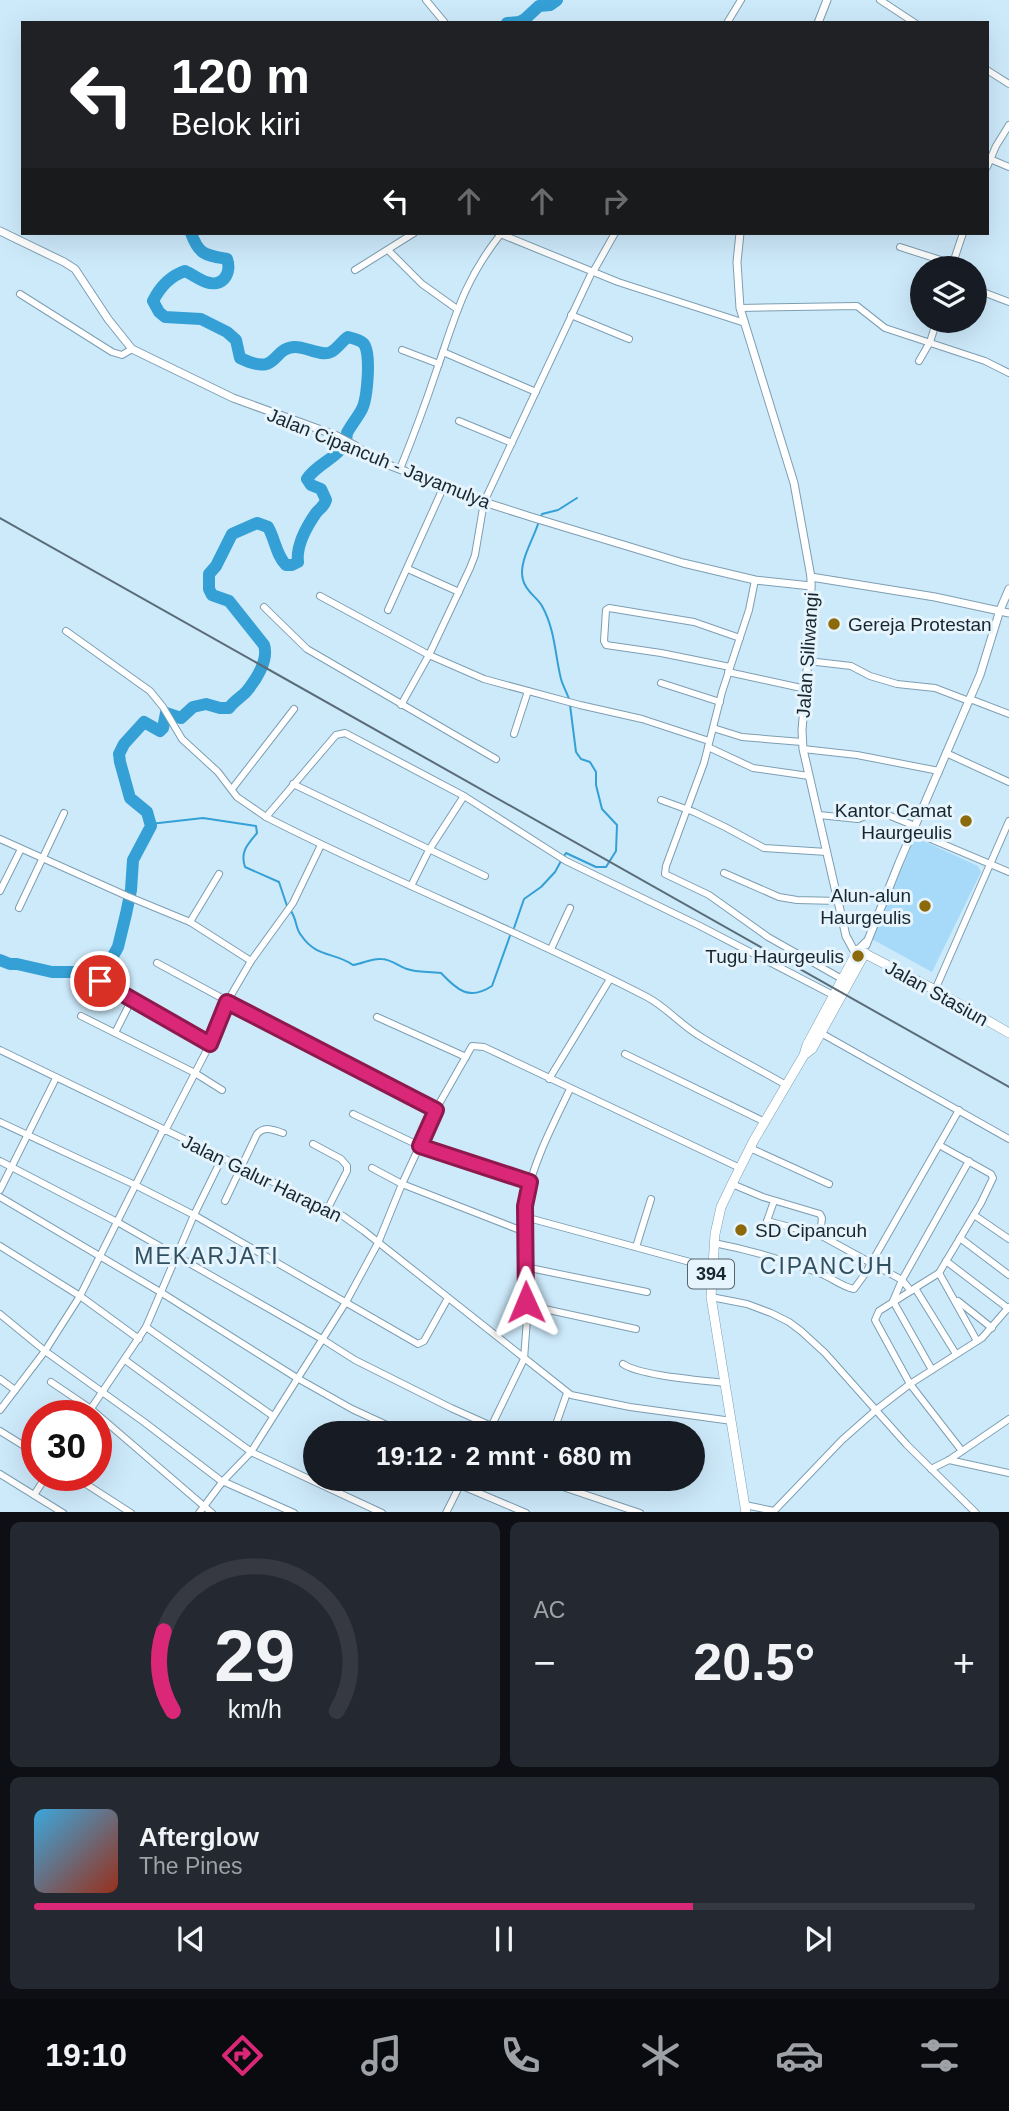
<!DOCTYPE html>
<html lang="id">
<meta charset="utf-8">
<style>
body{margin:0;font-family:Helvetica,sans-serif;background:#242831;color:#f1f3f6;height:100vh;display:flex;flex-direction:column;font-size:26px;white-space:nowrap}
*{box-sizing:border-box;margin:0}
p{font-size:23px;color:#9ea1a6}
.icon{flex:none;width:38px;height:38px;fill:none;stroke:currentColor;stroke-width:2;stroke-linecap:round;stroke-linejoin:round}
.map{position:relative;height:1512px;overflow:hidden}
.panel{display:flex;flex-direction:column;gap:10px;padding:10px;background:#0d0f14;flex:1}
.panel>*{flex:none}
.banner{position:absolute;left:21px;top:21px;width:968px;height:214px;border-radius:0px;box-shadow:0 7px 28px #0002;background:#202124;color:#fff;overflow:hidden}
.controls{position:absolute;left:910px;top:256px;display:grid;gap:14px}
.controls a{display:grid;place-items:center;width:77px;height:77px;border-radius:50%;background:#171b24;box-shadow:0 7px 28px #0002;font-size:35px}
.speed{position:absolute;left:21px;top:1400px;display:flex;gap:14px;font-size:35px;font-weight:700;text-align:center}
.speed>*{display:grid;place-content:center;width:91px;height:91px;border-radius:50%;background:#171b24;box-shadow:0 7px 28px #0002;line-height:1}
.speed .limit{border:10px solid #d22;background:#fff;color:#111}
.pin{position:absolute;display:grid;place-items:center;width:60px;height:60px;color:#fff;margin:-30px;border:4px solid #fff;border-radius:50%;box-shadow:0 2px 7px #0007}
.me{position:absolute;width:77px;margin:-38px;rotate:359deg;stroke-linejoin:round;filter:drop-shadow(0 0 5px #0008)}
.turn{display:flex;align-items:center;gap:24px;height:147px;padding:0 35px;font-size:32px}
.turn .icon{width:91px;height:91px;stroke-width:2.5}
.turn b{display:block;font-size:49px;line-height:60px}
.lanes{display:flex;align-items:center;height:66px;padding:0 35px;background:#0003;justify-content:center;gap:35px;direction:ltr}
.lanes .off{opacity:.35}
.big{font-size:52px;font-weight:700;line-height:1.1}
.panel .card{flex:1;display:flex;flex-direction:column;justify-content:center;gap:10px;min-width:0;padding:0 24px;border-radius:10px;background:#242831}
.panel .dial{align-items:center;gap:0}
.dial svg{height:182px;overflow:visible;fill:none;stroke:#363941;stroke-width:7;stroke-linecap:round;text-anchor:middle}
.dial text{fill:#f1f3f6;stroke:none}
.song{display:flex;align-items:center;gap:21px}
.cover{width:84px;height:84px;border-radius:10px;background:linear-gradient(135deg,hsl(200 70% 55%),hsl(10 70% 35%))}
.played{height:7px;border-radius:4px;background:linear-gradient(90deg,#db2777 70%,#363941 70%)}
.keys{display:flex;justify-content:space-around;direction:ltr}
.heat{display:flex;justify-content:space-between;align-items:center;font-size:38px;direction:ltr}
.panel .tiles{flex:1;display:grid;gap:10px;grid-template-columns:1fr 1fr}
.card:last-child{grid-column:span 2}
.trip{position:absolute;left:303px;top:1421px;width:402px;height:70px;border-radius:35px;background:#171b24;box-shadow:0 7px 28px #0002;font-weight:700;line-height:70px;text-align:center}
.tabs{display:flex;height:112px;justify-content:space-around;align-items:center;background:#090b0e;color:#9ea1a6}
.tabs .icon{width:49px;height:49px}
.tabs .active{color:#db2777}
.tabs b{font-size:32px;color:#f1f3f6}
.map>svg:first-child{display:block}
</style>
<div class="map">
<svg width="1009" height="1513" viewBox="0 0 1009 1513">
<rect width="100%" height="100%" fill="#cdeafb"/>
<polygon fill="#a7daf9" points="915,837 978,866 981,872 932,972 872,939"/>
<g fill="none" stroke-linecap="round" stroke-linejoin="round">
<g stroke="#34a0d5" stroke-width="2">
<polyline points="540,519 542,514 558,510 577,498"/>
<path d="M538,524C533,540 518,563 523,580C526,592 537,597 542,606C555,629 555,655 561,679C563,686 567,693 569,699"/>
<path d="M150,824L203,818L256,826L257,833C247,845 240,852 245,867L279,882L287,906"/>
<polyline points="564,856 566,853 596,867 606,867 616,851 617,825 602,809 596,785 596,772 590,762 581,759 576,752 570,705"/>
<path d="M290,910C297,918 295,928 301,935C316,958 335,952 353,965C362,964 372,958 381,959C391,959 398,966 407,969C418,973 430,971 441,973C457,990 469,1001 492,986L511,933"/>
<polyline points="514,928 524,899 541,887 555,872 561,861"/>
</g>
<g stroke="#34a0d5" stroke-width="12">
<polyline points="507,23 519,22 525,19 539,6 550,5 557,0"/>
<path d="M0,960L10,964H17L52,972H95L108,965L118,947L126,914L131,890L133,860L151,826L147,812L130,798L120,762L119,754L124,744L144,722L160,731L163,728L166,713L181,718L193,707L206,704L220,708H229C234,701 240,698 246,692C256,680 269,660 264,645L229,601L212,595L209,589V574L216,566L232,534L257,523L268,527C275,539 276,555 286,565H292L298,562C296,546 307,526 316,513C320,508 324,507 326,500L321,489L311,485L307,479C318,461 346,457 347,433C351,425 358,417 362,409C367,399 372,351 363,343C360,340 352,338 348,337C342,341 337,349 331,352C321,357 305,346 294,347C270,349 280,377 240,358L236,340L227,332L201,319L165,317L159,312L153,301C160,287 170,276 185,271C192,274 199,280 206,282C223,288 232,273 227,259C205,255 199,255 191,233"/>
</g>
<g stroke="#7d9eb2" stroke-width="8">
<g id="minor">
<polyline points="426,0 445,23"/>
<polyline points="880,0 915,23"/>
<polyline points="727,23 741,0"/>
<polyline points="987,70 1009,84"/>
<polyline points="990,159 1009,167"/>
<polyline points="987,167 996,146 1009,125"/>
<polyline points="498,233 618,282 745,323"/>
<polyline points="900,247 953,264"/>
<polyline points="388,250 422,284 457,309"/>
<polyline points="952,266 963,233"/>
<polyline points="355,270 414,233"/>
<polyline points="593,272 615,233"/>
<polyline points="975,289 1009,302"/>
<polyline points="20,294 112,352 122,355 132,349"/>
<polyline points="740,308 857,306 885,328 985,361 1009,373"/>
<polyline points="571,315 629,339"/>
<polyline points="402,350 439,364"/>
<polyline points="443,352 536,392"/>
<polyline points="919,361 930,342 937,320"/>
<polyline points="459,421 512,443"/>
<path d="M400,469C413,437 425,405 436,372C455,318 463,282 500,235"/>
<polyline points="408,569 459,592"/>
<polyline points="755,580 749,610 722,692 704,763 666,866 665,874 709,895 768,937 842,979"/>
<polyline points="320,596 429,655 484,679 580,705 642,719 709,741"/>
<polyline points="264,607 307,649 496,759"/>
<polyline points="388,610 444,486"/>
<polyline points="66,631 150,691 163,707 182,739 218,772 237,797 266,817"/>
<polyline points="808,661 851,666 870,676 897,684 935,688 969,701"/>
<polyline points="730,667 661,653 606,645 604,641 606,610 609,608 694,622 740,638"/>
<polyline points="728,672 806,689"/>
<polyline points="661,683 720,702"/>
<polyline points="970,699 1009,714"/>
<polyline points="401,705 429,655 470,568 475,555 484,502 592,272"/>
<polyline points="713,728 742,737 802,742"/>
<polyline points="514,734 528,691"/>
<polyline points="708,747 753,768 809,776"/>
<polyline points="803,749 857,755 939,771"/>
<polyline points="946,753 1009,782"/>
<polyline points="293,784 485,876"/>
<polyline points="232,789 294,709"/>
<polyline points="661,800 694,812 725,827 764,848 827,852"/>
<polyline points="819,815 858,819 878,811 915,826"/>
<polyline points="912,831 1009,872"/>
<polyline points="0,839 127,896 190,922 251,961"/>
<polyline points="724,873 779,897 797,900 839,901"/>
<polyline points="411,886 429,850 464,796"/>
<polyline points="0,891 21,849"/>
<polyline points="19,908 64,813"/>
<polyline points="190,922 219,874"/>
<polyline points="551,949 570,908"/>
<polyline points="157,963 305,1043 436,1110"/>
<polyline points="100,981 210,1044"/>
<polyline points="935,990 1009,821"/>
<polyline points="81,1016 195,1073 222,1090"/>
<polyline points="377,1017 466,1057"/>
<polyline points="819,1032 1009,1139"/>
<polyline points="115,1033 132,999"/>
<polyline points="0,1050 343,1216 364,1231 571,1395 630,1407 732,1421"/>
<polyline points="625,1054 765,1122"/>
<polyline points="549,1079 610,979"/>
<path d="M786,1085C757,1068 726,1053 698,1035C680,1024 666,1007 647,997C522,932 391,881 266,817L336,735L345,733L464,796L566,861L700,926L833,995"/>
<path d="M570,1089C554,1123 535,1158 527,1195C520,1228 524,1271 526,1305L636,1329"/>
<polyline points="353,1114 420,1146 530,1182"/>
<polyline points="0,1122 135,1185 194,1215 418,1344 424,1341 448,1298"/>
<polyline points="165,1131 210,1044 227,1002 251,961 293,903 321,845"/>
<polyline points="313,1144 341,1159 347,1166 347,1171 328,1208"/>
<polyline points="939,1145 991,1174 993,1178 981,1203 939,1273 915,1288 956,1354"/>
<polyline points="750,1148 829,1184"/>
<polyline points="0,1161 119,1223 322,1339 355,1360 451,1408 507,1433"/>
<polyline points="372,1168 402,1184 525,1232"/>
<polyline points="732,1184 763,1197 820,1214 822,1218 820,1235 902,1280 911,1291"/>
<polyline points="0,1190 56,1078"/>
<polyline points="0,1197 162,1293 297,1378 352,1409 404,1433"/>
<path d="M225,1201L257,1134C265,1125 273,1130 283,1133"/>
<polyline points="774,1201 767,1221 820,1235"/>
<polyline points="974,1215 1009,1239"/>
<polyline points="525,1217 712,1268"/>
<polyline points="764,1234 767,1221"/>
<polyline points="960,1238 1009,1275"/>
<path d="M714,1243C750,1250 785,1260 819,1273C831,1277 842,1287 854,1289L865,1274L959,1110"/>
<polyline points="0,1246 80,1296 139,1339"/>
<polyline points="636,1247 651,1199"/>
<polyline points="946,1261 1009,1309"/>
<polyline points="525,1267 647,1292"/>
<polyline points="939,1273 977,1341"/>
<polyline points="914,1289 879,1311 875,1320 910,1384 962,1451"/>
<polyline points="711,1297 747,1304 771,1313 789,1322 801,1331 825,1353 907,1445 976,1513"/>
<polyline points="958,1301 992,1328"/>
<polyline points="0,1314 45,1351 144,1422 220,1480 294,1513"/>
<polyline points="146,1327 273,1416"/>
<polyline points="125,1360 250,1451"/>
<path d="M623,1364C641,1376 701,1380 725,1383"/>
<polyline points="932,1370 893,1301 902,1280 969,1161"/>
<polyline points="0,1379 15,1390"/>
<polyline points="51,1382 91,1409 212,1513"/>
<polyline points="0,1410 45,1351 80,1296 163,1130"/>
<polyline points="86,1416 146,1327 194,1215 222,1158"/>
<polyline points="0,1431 37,1454"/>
<polyline points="488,1433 524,1359 528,1306"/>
<polyline points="553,1433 567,1393"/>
<polyline points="251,1452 382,1513"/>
<polyline points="949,1460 1009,1473"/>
<polyline points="931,1469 949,1460 1009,1419"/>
<polyline points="0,1474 63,1513"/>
<polyline points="72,1475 131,1513"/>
<polyline points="549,1479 557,1485 640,1513"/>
<polyline points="460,1485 526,1513"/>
<polyline points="34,1495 47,1475"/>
<polyline points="745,1505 774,1511 772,1513"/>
<polyline points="774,1511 842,1440 876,1410 910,1384 982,1338 1009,1307"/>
<polyline points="199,1513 223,1481 251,1452 346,1302 378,1243 402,1184 439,1104 472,1046 484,1047 740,1168"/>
<polyline points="446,1513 463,1479"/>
</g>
</g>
<g stroke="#7d9eb2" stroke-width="9">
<g id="tertiary">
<polyline points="818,23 827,0"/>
<polyline points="0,231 64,262 75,269 108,319 132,349 233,398 335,435 354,445 376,460 484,502 531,517 683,563 755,580 811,586"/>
<polyline points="740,233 737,262 740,308 794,483 811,577 811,624 802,730 803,749 846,936 853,949 858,950 866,942"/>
<polyline points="811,577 935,597 1009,613"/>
<polyline points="866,945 899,863 980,675 1000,610 1009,589"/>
</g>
</g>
<g stroke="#7d9eb2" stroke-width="10">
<g id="primary">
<polyline points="804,1055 812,1049 865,953"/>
<polyline points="746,1513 711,1297 715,1234 721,1207 732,1184 754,1140 804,1055 807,1045 858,950 935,990 1009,1033"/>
</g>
</g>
<use href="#minor" stroke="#fff" stroke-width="6"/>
<use href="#tertiary" stroke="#fff" stroke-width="7"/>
<use href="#primary" stroke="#fff" stroke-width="9"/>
<polyline stroke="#596c77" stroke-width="2" points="0,518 1009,1087"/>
</g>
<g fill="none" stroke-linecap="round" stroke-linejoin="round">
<g stroke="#8e194d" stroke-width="18">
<polyline id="route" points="100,981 210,1044 227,1002 436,1110 420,1146 530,1182 525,1206 526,1302"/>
</g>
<use href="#route" stroke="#db2777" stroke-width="12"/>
</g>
<g fill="#8c6a0b" stroke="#e6f4fd" stroke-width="2.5">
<circle cx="834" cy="624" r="7"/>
<circle cx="966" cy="821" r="7"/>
<circle cx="925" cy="906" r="7"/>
<circle cx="858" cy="956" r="7"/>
<circle cx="741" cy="1230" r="7"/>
</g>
<g text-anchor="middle" stroke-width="6" stroke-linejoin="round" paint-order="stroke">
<rect fill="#e6f4fd" stroke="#56646c" stroke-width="2" x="688" y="1259.5" width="46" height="29" rx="5"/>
<g font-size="18" font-weight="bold" fill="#19262e">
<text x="711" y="1280">394</text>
</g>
<g font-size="19" fill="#19262e" stroke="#e6f4fd">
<text transform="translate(379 458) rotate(22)" y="7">Jalan Cipancuh - Jayamulya</text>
<text transform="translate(807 655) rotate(-86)" y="7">Jalan Siliwangi</text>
<text transform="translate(937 993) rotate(29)" y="7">Jalan Stasiun</text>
<text transform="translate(262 1178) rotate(26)" y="7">Jalan Galur Harapan</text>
</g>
<g font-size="19" fill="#19262e" stroke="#e6f4fd" text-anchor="end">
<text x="848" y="631" text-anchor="start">Gereja Protestan</text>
<text x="952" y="817">Kantor Camat<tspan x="952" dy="22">Haurgeulis</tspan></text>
<text x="911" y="902">Alun-alun<tspan x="911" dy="22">Haurgeulis</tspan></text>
<text x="844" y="963">Tugu Haurgeulis</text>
<text x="755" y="1237" text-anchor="start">SD Cipancuh</text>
</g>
<g font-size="23" letter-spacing="2" fill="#304f61" stroke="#e6f4fd">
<text x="207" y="1264">MEKARJATI</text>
<text x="827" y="1274">CIPANCUH</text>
</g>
</g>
</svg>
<div class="controls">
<a><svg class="icon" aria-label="layers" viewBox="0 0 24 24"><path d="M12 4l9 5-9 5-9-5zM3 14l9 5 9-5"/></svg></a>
</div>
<div class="speed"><div class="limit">30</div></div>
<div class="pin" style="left:100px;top:981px;background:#d93025"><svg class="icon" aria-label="arrive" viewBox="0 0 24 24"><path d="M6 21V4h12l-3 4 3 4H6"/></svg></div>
<svg class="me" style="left:526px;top:1302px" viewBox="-20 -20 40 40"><path d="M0-17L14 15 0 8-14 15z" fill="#db2777" stroke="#fff" stroke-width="4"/></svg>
<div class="trip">19:12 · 2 mnt · 680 m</div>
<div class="banner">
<div class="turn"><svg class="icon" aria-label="left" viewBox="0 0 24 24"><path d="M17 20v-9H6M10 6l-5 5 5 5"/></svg><div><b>120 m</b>Belok kiri</div></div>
<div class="lanes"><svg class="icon" aria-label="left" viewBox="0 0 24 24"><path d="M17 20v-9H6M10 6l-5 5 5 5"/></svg><svg class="icon off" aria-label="ahead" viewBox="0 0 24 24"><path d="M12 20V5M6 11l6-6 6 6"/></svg><svg class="icon off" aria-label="ahead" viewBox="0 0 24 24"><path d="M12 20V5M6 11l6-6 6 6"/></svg><svg class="icon off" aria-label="right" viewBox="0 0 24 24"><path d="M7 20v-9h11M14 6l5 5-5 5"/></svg></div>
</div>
</div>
<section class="panel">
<div class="tiles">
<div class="card dial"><svg viewBox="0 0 100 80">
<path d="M14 69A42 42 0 1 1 86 69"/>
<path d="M14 69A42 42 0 0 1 10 34" stroke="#db2777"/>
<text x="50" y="56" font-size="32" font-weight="700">29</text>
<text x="50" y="72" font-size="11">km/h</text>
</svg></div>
<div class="card"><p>AC</p>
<div class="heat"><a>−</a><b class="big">20.5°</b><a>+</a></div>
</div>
<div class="card">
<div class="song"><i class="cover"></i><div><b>Afterglow</b><p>The Pines</p></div></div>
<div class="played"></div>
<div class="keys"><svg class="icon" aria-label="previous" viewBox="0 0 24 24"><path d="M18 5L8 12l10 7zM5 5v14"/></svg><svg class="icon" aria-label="pause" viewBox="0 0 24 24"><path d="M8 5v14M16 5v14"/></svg><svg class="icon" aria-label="next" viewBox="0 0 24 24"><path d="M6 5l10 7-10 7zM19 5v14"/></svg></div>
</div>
</div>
</section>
<nav class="tabs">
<b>19:10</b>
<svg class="icon active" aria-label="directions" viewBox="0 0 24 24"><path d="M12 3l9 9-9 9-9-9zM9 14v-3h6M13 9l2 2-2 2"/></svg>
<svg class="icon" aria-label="music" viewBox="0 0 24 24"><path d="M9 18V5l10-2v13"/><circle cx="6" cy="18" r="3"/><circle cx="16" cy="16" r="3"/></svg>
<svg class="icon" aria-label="phone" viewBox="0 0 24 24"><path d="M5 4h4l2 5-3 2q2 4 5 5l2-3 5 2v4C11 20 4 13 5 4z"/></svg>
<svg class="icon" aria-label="climate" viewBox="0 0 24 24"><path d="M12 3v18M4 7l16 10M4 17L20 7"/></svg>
<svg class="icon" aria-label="car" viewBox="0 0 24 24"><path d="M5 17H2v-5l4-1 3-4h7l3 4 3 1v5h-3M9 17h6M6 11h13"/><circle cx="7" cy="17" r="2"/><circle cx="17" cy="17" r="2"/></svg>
<svg class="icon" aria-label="filters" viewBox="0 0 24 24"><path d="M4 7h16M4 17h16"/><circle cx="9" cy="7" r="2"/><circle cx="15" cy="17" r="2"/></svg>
</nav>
